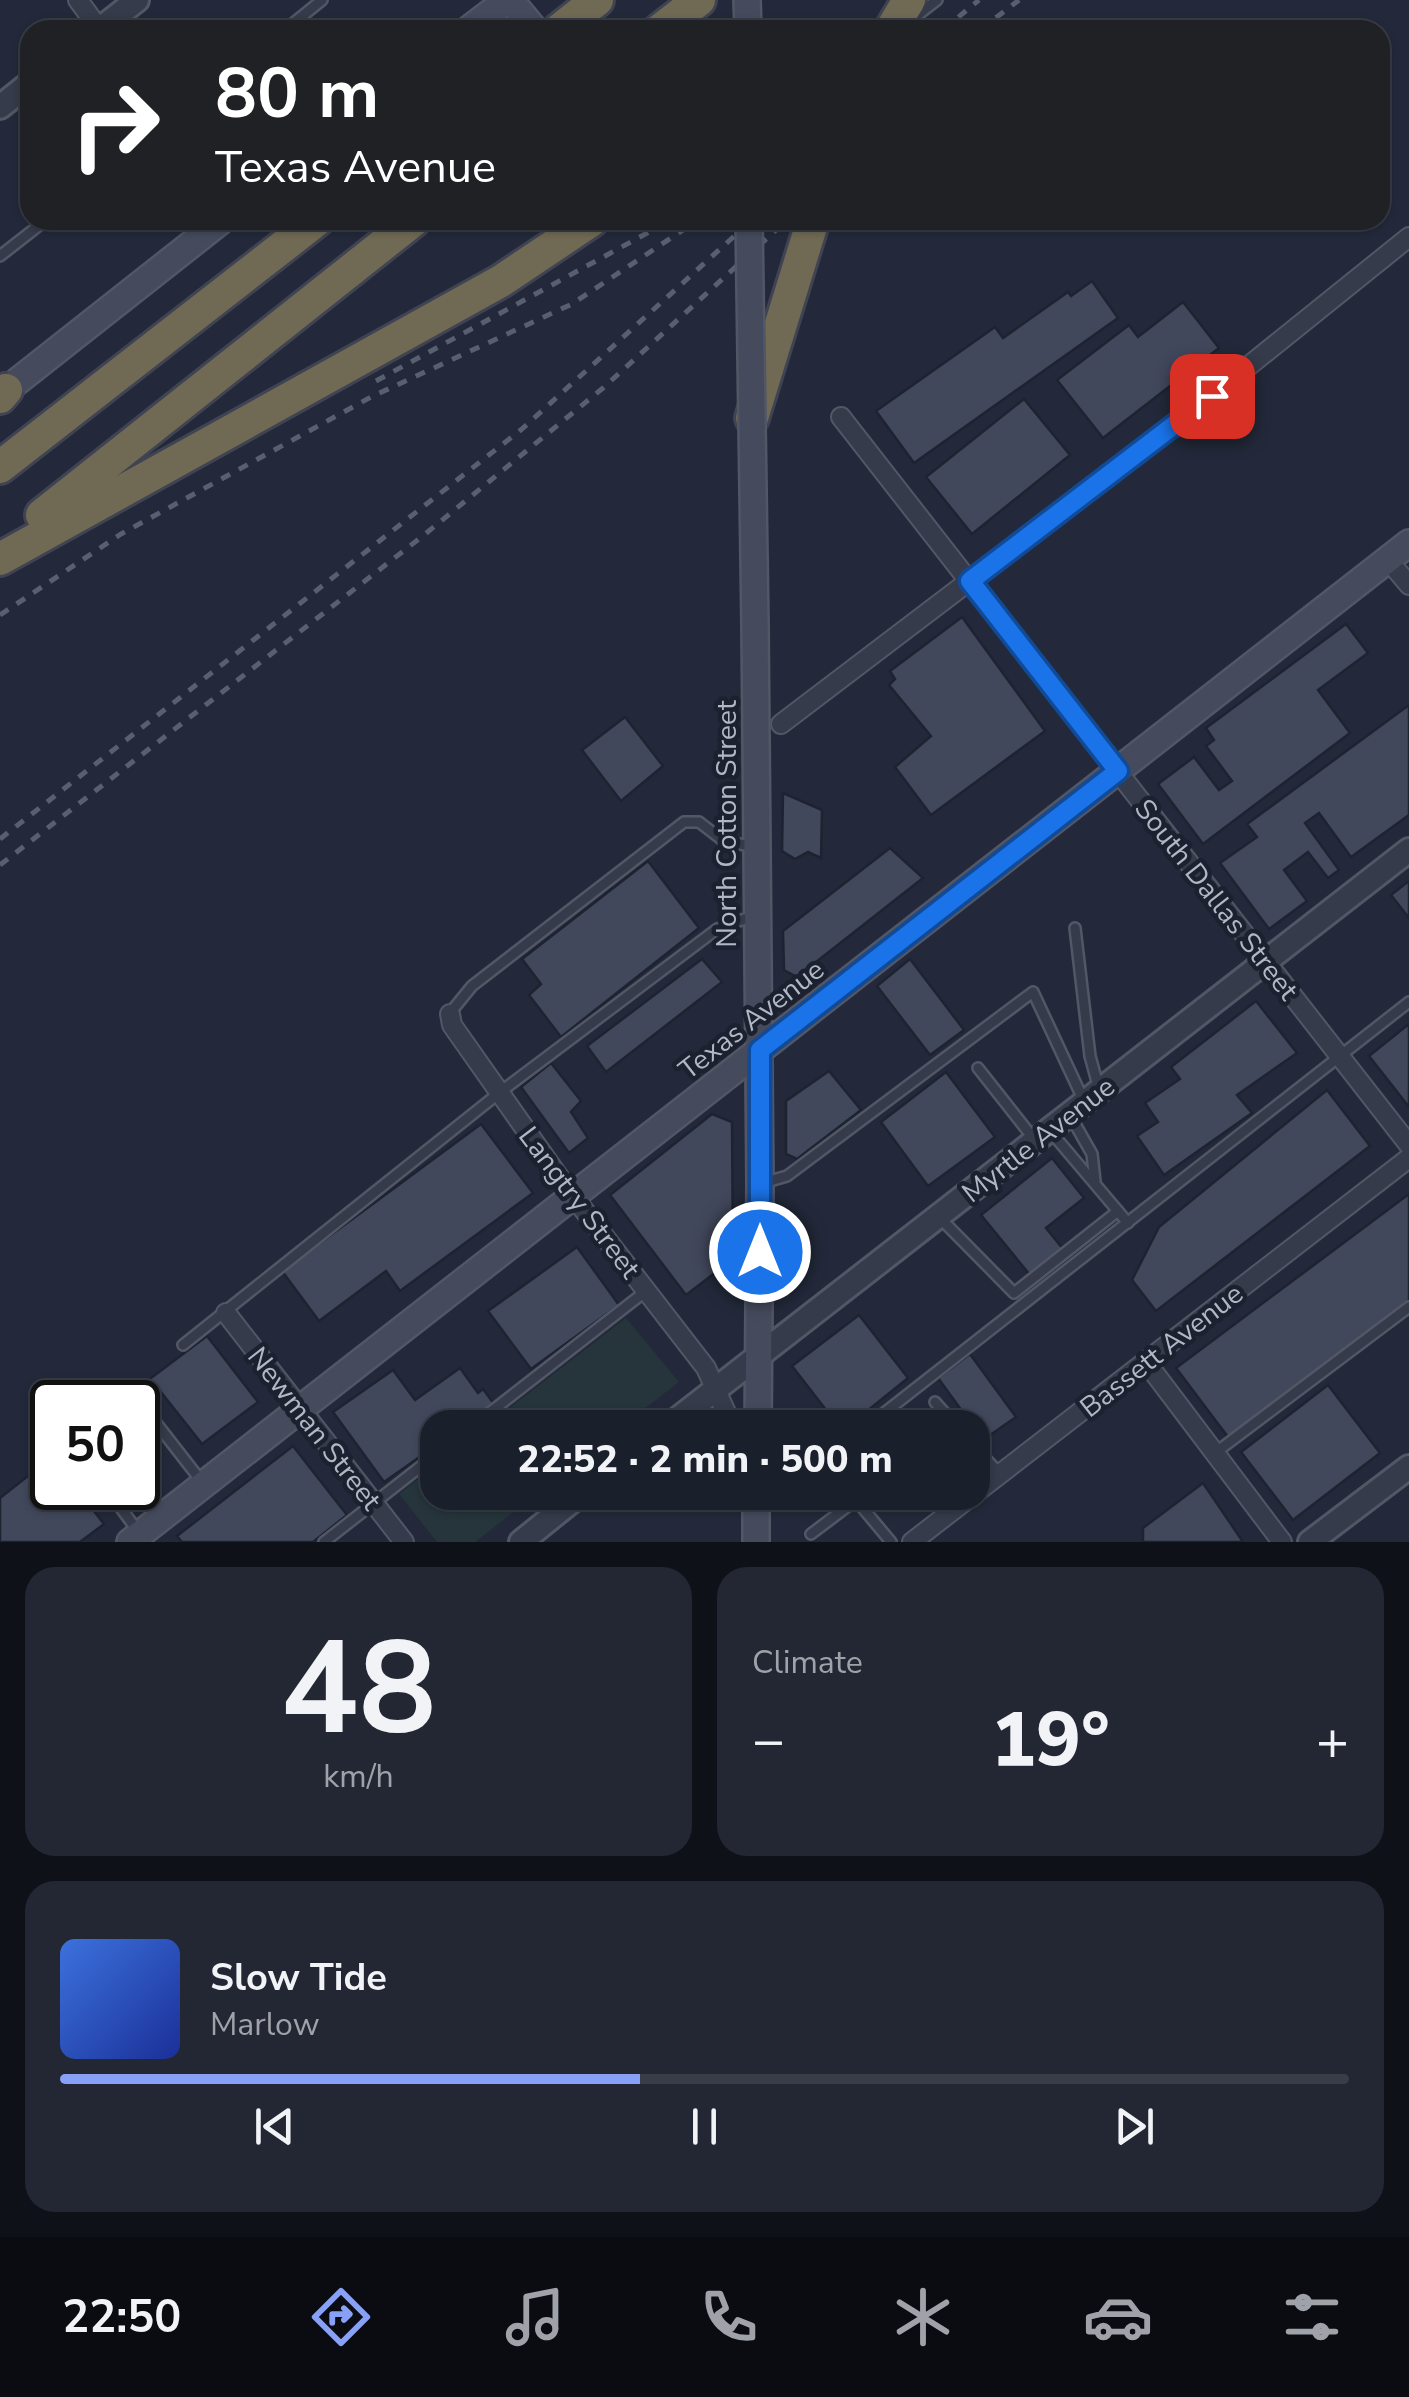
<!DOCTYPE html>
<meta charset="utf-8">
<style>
body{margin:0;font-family:"Nunito Sans",sans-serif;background:#232734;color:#f1f3f6;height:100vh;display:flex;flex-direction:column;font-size:38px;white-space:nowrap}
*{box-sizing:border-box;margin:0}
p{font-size:32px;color:#9fa2a9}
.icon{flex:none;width:55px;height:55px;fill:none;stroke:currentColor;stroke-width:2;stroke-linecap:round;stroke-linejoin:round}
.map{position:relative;height:1542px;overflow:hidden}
.sheet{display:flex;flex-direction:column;gap:25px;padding:25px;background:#0e1118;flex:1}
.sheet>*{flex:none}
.hud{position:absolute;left:20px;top:20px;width:1370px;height:210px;border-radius:30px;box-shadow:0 2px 8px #0004,0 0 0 2px #383d48;background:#202124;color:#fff;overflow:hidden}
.speed{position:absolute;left:30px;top:1380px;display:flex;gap:20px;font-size:50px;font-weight:700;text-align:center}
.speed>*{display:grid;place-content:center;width:130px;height:130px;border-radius:50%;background:#1a1f2c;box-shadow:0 2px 8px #0004,0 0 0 2px #383d48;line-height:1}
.speed .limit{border:5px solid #111;border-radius:15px;background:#fff;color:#111}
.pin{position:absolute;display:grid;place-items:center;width:85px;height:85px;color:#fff;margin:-42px;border-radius:20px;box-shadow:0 5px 15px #0006}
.me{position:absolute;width:110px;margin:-55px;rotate:0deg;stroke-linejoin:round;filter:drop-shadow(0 0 8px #0008)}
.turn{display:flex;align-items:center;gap:35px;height:210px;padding:0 30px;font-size:45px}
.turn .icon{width:130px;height:130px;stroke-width:2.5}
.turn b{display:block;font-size:70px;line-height:85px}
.big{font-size:75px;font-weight:800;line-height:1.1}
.sheet .tile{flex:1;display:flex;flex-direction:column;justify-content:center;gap:15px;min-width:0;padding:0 35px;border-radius:30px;background:#232734}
.sheet .dial{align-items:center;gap:0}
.dial b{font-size:130px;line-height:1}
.song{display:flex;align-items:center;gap:30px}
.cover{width:120px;height:120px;border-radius:15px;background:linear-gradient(135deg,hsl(220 70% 55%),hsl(230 70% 35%))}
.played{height:10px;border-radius:5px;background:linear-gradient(90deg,#88a0f5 45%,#383d48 45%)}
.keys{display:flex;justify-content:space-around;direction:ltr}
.heat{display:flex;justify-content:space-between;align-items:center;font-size:55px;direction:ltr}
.sheet .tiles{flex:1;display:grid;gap:25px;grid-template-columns:1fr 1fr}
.tile:last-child{grid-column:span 2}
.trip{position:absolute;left:420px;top:1410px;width:570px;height:100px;border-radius:30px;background:#1a1f2c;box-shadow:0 2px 8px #0004,0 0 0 2px #383d48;font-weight:800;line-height:100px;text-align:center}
.menu{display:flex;height:160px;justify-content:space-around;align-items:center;background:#0a0c12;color:#9fa2a9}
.menu .icon{width:70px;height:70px}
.menu .selected{color:#88a0f5}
.menu b{font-size:45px;color:#f1f3f6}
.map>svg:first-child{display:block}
</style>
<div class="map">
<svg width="1409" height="1542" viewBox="0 0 1409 1542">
<rect width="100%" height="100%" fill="#23293a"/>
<g fill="#25353b">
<polygon points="626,1318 679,1382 621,1427 485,1427"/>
<polygon points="437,1464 438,1492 538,1493 475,1542 437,1542 399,1494"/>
</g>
<g fill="#42485c" stroke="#1e2331" stroke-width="2.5">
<polygon points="1092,281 1118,318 914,463 876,411 995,327 1003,338 1068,292 1071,296"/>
<polygon points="1183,302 1219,348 1103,438 1057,380 1129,325 1138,337"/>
<polygon points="1024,399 1070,455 972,534 926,477"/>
<polygon points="962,617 1045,731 931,815 895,767 931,736 889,685 895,679 890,671"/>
<polygon points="1346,624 1368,653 1318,690 1350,733 1203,844 1158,784 1194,757 1219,790 1232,781 1206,746 1214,740 1206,728"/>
<polygon points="1409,705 1409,815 1351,857 1319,813 1305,823 1339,870 1328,878 1308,852 1284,870 1307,901 1269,929 1220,863 1257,837 1247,824"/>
<polygon points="625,717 663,766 621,801 582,750"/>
<polygon points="783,793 822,810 821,858 808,852 795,859 782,851"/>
<polygon points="890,848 923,878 797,977 784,970 783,931"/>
<polygon points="648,861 699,928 561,1037 529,995 541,984 522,959"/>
<polygon points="1409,881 1409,918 1391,895"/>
<polygon points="702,959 722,982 606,1072 587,1046"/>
<polygon points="910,959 964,1030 930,1055 877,986"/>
<polygon points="1256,1001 1297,1053 1237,1095 1252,1113 1164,1175 1137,1136 1158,1122 1145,1103 1180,1079 1171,1067"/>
<polygon points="1409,1024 1409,1107 1369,1056"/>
<polygon points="551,1063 581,1101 571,1112 588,1138 569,1153 521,1087"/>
<polygon points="829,1071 861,1110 797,1159 786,1154 786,1101"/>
<polygon points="946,1072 995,1137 928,1186 881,1122"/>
<polygon points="1327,1090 1370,1146 1156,1311 1132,1280 1159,1227"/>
<polygon points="712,1114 732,1122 733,1259 686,1295 610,1195"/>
<polygon points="481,1124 533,1193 400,1291 386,1271 319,1321 282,1271"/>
<polygon points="1052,1158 1084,1198 1046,1228 1063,1249 1030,1275 981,1215"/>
<polygon points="1409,1194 1409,1302 1228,1437 1176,1368"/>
<polygon points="577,1247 619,1305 531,1369 488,1311"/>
<polygon points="859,1315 908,1378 846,1428 840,1428 792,1366"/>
<polygon points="207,1336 258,1402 202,1444 160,1391 148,1399 139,1387"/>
<polygon points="970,1354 1016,1417 983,1440 938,1378"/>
<polygon points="460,1368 478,1393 483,1389 494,1404 460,1428 438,1428 438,1444 384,1482 333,1412 393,1370 415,1400"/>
<polygon points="1328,1385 1380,1453 1293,1520 1241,1452"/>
<polygon points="924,1409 937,1428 898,1428"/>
<polygon points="293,1446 347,1515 313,1542 182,1542 177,1536"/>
<polygon points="52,1457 52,1488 76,1488 104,1524 80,1542 0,1542 0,1498"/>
<polygon points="1203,1483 1243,1542 1143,1542 1143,1528"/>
<polygon points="889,1492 923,1492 901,1509"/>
</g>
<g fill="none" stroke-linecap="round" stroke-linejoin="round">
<g stroke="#525665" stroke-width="14">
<g id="service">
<polyline points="910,21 937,0"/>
<polyline points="285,30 322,0"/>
<polyline points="0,256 46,220"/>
<polyline points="1075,928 1090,1056 1099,1089"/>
<polyline points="450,1013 472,986 684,822 699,822 725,842 753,846"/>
<polyline points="978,1068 1034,1139"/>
<polyline points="1071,1117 1092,1154 1095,1181"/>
<polyline points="1051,1132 1128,1223"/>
<polyline points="763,1183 787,1176 1033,992 1083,1099"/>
<polyline points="940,1218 1014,1293 1118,1211"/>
<polyline points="183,1345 499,1093 717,929 753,916"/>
<polyline points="935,1402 958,1428"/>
<polyline points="138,1417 153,1419 202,1482"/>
<polyline points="470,1428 646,1291"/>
<polyline points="865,1428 1409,1002"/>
<polyline points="972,1444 1000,1474"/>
<polyline points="1215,1453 1409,1307"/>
<polyline points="106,1488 140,1534"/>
<polyline points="759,1494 782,1492"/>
<polyline points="811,1534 856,1500 891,1542"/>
<polyline points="324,1542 438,1453"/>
</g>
</g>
<g stroke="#525665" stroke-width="22">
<g id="minor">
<polyline points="78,0 100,30"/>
<polyline points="841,417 1409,1145"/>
<polyline points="1388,560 1409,585"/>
<polyline points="781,724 1189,414 1409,237"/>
<polyline points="450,1014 452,1025 566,1187 706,1368 733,1428"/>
<polyline points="226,1313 404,1542"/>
<polyline points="1146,1362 1282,1542"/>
<polyline points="912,1542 1409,1158"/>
</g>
</g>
<g stroke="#525665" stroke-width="28">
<g id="tertiary">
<polyline points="99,30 137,0"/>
<polyline points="0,107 30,83"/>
<polyline points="666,1428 1409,850"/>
<polyline points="521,1542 583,1492"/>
<polyline points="1310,1542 1409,1467"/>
</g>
</g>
<g stroke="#525665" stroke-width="30">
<g id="secondary">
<polyline points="510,0 535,30"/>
<polyline points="747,0 748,30"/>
<polyline points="468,30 507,0"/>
<polyline points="0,395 222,220"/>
<polyline points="755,626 760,1184 758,1428"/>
<polyline points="130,1542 1409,543"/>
<polyline points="756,1542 756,1492"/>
</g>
</g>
<g stroke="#3f4352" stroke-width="38">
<g id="motorway">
<polyline points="559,30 597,0"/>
<polyline points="660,30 699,0"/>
<polyline points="891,30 909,0"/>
<polyline points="0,397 6,390"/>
<polyline points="752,418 813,220"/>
<polyline points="0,467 317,220"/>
<polyline points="42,515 414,220"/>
<polyline points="0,559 501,281 592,220"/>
</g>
</g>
<use href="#service" stroke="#363b4b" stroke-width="9"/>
<use href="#minor" stroke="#363b4b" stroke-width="18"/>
<use href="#tertiary" stroke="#363b4b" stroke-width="22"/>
<use href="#secondary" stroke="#454a5d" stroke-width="25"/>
<use href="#motorway" stroke="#706a54" stroke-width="32"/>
<g stroke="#585f71" stroke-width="5" stroke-dasharray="10 10" stroke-linecap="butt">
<polyline points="943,30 979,0"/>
<polyline points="980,30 1019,0"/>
<polyline points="376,381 671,220"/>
<polyline points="0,615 121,534 371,397 572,304 698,220"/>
<polyline points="0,839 522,429 752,220"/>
<polyline points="0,865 424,535 603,388 787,220"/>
</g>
<g stroke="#525665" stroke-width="30" stroke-linecap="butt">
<polyline id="secondary-bridge" points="749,220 755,626"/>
</g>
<use href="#secondary-bridge" stroke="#454a5d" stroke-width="25"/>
</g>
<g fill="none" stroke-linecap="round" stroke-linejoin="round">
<g stroke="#114b97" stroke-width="25">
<polyline id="route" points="760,1252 760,1050 1118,771 970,581 1212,396"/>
</g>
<use href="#route" stroke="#1a73e8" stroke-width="18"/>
</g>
<g text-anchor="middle" stroke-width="9" stroke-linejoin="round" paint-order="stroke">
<g font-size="28" fill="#b2b6c6" stroke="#1c212f">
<text transform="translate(726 824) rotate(-90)" y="10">North Cotton Street</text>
<text transform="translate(1217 899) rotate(52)" y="10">South Dallas Street</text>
<text transform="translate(751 1019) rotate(-38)" y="10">Texas Avenue</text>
<text transform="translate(1038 1139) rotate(-38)" y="10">Myrtle Avenue</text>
<text transform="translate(580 1202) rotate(53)" y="10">Langtry Street</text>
<text transform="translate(1161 1350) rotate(-38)" y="10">Bassett Avenue</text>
<text transform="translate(315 1428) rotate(52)" y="10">Newman Street</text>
</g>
</g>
</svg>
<div class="speed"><div class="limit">50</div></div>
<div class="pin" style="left:1212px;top:396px;background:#d93025"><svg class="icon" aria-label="arrive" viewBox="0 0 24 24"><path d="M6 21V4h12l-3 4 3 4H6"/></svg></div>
<svg class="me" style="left:760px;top:1252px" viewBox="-20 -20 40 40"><circle r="17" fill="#1a73e8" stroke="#fff" stroke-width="3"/><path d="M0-11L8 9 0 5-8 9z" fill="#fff"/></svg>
<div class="trip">22:52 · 2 min · 500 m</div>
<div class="hud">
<div class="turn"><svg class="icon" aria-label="right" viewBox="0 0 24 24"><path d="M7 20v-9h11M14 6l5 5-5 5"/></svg><div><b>80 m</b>Texas Avenue</div></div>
</div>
</div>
<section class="sheet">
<div class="tiles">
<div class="tile dial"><b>48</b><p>km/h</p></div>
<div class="tile"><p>Climate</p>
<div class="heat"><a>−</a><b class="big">19°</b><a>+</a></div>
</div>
<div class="tile">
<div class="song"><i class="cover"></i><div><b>Slow Tide</b><p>Marlow</p></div></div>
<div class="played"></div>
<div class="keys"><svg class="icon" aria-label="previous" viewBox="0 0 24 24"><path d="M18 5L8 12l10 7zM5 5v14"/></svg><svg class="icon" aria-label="pause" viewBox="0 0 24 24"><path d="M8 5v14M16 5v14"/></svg><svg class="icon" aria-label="next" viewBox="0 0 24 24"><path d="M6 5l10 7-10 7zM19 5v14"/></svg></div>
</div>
</div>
</section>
<nav class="menu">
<b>22:50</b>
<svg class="icon selected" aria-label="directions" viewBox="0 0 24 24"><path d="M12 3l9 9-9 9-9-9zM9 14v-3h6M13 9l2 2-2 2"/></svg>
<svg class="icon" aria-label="music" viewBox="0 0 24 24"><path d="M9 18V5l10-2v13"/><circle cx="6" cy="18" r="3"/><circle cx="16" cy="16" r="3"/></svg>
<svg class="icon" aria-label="phone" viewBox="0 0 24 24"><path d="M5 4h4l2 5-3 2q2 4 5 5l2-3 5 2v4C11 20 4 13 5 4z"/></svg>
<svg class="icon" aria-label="climate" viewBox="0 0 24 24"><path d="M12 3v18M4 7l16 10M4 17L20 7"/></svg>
<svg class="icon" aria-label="car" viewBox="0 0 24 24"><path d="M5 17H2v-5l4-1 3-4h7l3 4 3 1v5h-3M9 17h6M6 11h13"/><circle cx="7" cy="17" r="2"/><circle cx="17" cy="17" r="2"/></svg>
<svg class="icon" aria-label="filters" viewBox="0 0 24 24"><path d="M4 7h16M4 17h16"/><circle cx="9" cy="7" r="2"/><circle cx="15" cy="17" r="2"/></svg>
</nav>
